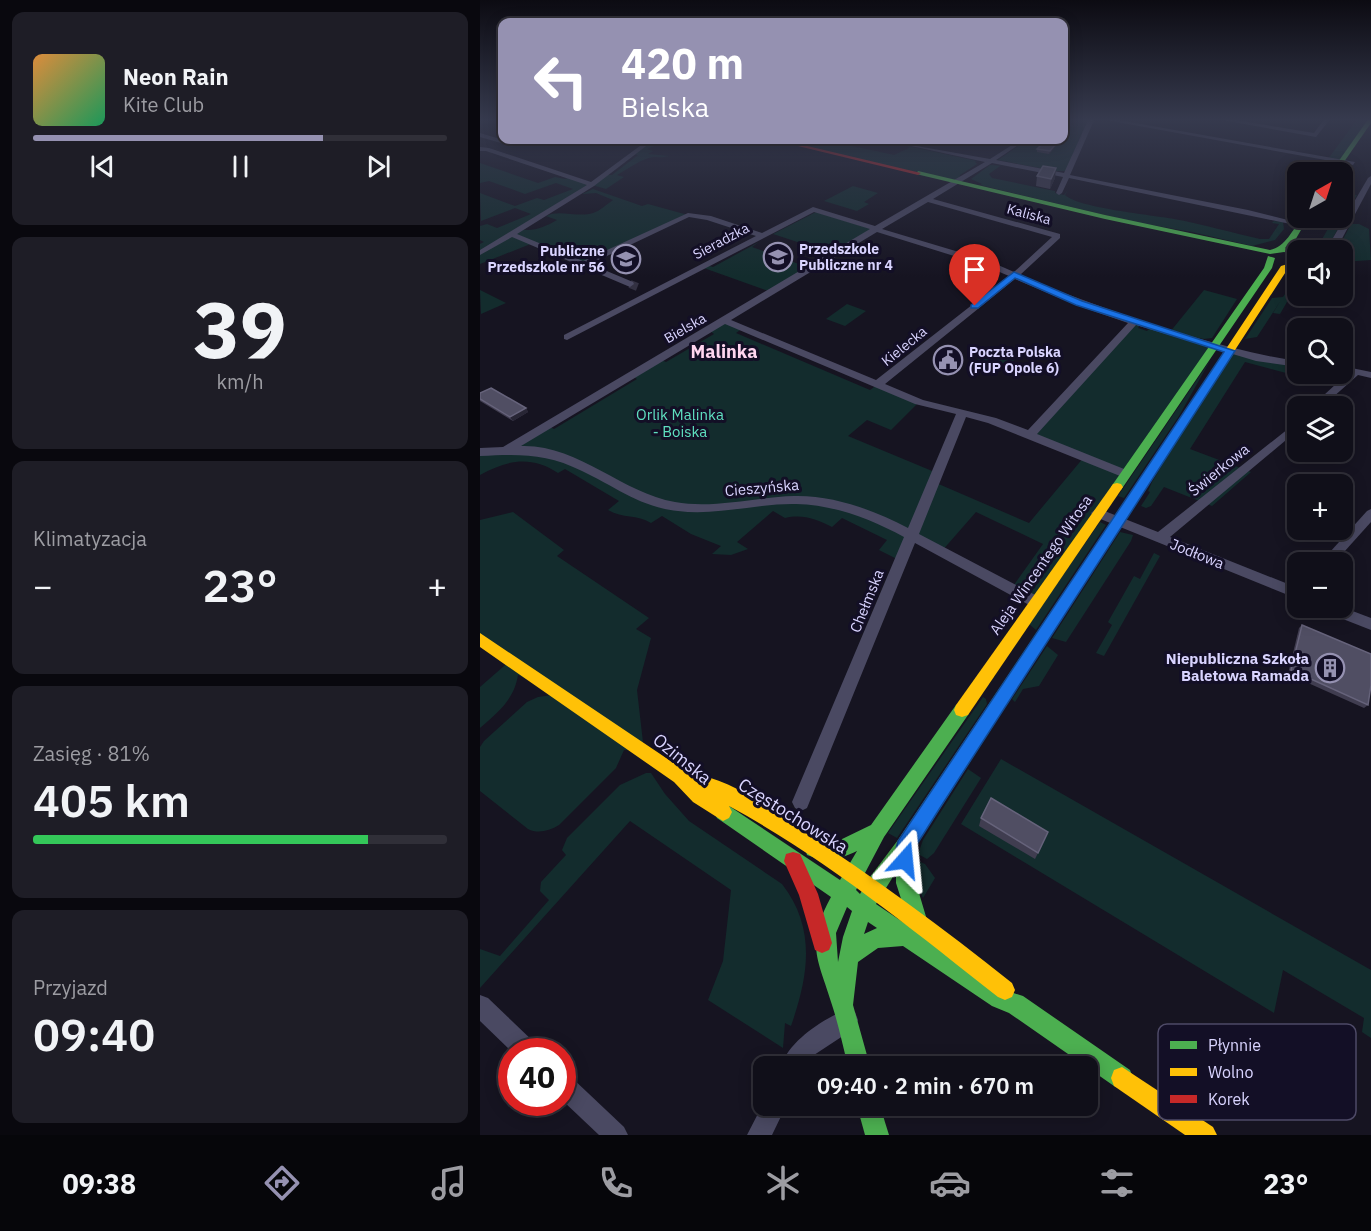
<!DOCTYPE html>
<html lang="pl">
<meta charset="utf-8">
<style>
body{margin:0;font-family:"IBM Plex Sans",sans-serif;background:#1e1d26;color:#f1f3f6;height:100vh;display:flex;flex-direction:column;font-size:22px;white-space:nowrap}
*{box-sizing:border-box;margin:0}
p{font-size:20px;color:#9c9ca2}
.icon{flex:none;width:33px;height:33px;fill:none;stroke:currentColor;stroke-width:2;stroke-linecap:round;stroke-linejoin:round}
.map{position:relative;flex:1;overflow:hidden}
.details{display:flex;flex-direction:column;gap:12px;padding:12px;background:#09080e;width:480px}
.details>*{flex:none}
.hud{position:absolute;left:18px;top:18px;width:570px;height:126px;border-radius:12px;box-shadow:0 3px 15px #0003,0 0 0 2px #302f38;background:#9591b1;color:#fff;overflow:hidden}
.needle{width:39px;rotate:39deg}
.tools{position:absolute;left:807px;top:162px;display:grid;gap:12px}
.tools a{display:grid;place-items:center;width:66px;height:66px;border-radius:12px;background:#100f19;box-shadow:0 3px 15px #0003,0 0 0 2px #302f38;font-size:30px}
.speed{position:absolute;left:18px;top:1038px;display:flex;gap:12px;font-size:30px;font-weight:700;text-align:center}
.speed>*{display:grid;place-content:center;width:78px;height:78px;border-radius:50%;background:#100f19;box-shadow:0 3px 15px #0003,0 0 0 2px #302f38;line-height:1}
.speed .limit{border:9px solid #d22;background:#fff;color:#111}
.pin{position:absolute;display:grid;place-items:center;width:51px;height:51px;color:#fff;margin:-62px -26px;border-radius:50% 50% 50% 0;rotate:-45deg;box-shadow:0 0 6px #0007}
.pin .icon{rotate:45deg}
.me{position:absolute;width:66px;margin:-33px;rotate:18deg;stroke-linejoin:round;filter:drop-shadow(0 0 4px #0008)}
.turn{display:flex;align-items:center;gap:21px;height:126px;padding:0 24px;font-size:27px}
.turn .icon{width:78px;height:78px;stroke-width:2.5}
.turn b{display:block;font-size:42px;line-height:51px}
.big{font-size:45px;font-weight:600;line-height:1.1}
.details .tile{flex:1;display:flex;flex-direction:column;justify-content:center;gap:9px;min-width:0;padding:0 21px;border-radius:12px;background:#1e1d26}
.details .dial{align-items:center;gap:0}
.dial b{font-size:78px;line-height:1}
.song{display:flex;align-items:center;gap:18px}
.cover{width:72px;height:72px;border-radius:9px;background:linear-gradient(135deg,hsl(30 70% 55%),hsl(150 70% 35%))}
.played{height:6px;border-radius:3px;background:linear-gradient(90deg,#9591b1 70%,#302f38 70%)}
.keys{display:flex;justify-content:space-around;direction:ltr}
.heat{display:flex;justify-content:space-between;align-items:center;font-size:33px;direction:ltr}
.charge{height:9px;border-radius:4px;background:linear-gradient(90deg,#34c759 81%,#302f38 0)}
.trip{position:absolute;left:273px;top:1056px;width:345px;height:60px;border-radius:12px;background:#100f19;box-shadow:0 3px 15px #0003,0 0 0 2px #302f38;font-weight:600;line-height:60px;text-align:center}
.tab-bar{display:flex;height:96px;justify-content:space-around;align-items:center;background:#06060a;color:#9c9ca2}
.tab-bar .icon{width:42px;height:42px}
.tab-bar .active{color:#9591b1}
.tab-bar b{font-size:27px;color:#f1f3f6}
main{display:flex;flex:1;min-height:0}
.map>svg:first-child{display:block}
</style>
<main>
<section class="details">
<div class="tile">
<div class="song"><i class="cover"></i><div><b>Neon Rain</b><p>Kite Club</p></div></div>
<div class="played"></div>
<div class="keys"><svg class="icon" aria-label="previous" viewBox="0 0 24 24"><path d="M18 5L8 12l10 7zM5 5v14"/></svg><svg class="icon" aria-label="pause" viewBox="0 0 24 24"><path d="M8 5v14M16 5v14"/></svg><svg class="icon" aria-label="next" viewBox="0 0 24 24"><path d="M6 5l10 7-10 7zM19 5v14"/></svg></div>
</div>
<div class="tile dial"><b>39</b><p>km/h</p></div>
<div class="tile"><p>Klimatyzacja</p>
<div class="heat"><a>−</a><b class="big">23°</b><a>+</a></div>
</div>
<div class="tile"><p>Zasięg · 81%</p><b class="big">405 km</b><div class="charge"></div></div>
<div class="tile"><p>Przyjazd</p><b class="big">09:40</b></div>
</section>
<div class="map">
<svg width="891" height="1135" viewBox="0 0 891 1135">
<rect width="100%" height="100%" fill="#161421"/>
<g fill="#132c2d">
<polygon points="584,118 608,119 586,171 576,171 518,160 547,140 584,140"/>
<polygon points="878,118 891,118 861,161 848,159"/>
<path d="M170,140H200L191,143L186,141L167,149L173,151L168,154L189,156C182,158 180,157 174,157C162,158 148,169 137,175L144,177L126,189L112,185L40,229C53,232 65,227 77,220L66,216C79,209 98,218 113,213C120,211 127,204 133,200L116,193L102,194L113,189L162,206L168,204L208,215L120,256L88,243L82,246L112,259L103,264L53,243L0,264V244L4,242L0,240V226L7,224L17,228L51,214L35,208L1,221L0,193L35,206L57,198L64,200L93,189L76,183L45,194L9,181L0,183V163L58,183L75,177L85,179L90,177L112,185L125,175H132L158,155L153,154Z"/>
<polygon points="296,140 344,140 414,155 429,148 428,146 497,161 495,162 497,164 480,175 479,182"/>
<path d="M510,165L525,166H520L509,174L512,178L575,191V193L584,195L588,190L585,195C598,208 673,215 694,219C723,224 752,233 780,239H789L799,224L792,223L794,221L803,222L804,229L795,240L772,246L712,232L654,222L500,185L502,184L491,179Z"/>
<polygon points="373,186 398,193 384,202 389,204 377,211 344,201"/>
<polygon points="869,194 877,195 851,241 848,250 836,250 854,218 862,218 863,204"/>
<polygon points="336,212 395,230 351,253 293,234"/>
<polygon points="871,224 879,224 889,229 891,260 863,262 861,243"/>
<polygon points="279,242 272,247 327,267 288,291 221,267 226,265 233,267"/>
<polygon points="817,277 817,285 814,289 817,291 817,295 811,295 800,314 793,313 801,300 777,337 765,339 792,298 803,297"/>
<polygon points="0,290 26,303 1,314"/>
<path d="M724,290L757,299L732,338L724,339L700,335L734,346L556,602L531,589L563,544L496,512L461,552L431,536L421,561L399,550L407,540L362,518L352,527C336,519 323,514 305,518L293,511L257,542L268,549L251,555L232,554L241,546L211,534L182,516L171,523C157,514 143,519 128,510L139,501L85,469L78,473C51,455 27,460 0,475V452L27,450L68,426L74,429L157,379L152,376L179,359L186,362L234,334L229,330L246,321L263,328L256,333L390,390L397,385L439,402L411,430L387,420L368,436L457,473L454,482L549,523L604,457L550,435L654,322L661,324L658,328L667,331L671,327L690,332Z"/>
<polygon points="367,304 386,311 365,326 346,319"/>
<polygon points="512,346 539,355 525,369 497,359"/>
<polygon points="750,350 817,364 818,374 862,374 863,369 877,371 859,387 765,362 710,449 771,472 732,506 684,487 671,506 666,508 661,506 670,492 668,491 672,482"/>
<polygon points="731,359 699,416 644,498 638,496"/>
<path d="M33,512L84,550L77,556L169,618L156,629L171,638L157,690L164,751L144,750L136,768L79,825C69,831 58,834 48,829L0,791V747L4,741L47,702L58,697L80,694L38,675C34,700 18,712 0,728V687L31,660L0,639V520Z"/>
<polygon points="620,522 626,525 556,630 549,624"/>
<polygon points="640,532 653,535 651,541 586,642 572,638"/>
<polygon points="674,553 680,556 624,656 616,653 632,625 628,622 654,576 660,579"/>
<polygon points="567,646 578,655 559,686 543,689 535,702 532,699"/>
<polygon points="503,697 506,699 507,704 417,838 408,833"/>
<polygon points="521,759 891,970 891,1038 882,1032 884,1018 803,970 794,1013 481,824"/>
<polygon points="488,769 501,778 454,853 447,859 438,854 443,840"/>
<path d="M166,773H171L185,794L209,821L302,884C337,929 328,977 311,1026L305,1023L303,1048L228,1000L243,961L251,890L150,821L0,988V949L20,956L69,900L60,891L61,882L86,855L82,850L87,838L140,785Z"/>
<polygon points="436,860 445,864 455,878 443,898 440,891"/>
</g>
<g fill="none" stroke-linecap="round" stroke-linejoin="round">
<polyline stroke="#333142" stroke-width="8" stroke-dasharray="8 4" stroke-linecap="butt" points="150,284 160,288"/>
<g fill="#4a4962" fill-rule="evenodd">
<path d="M609,118H627L875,162L873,165L615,118L590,175L768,210L824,224L820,226L589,178L582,193L579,195L576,193L583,177L512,163L453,199L580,234V238L540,275C596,299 652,318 710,336C746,346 780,356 818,361V367L776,361L656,325L557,434L649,471L651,474L645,478L508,423L486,417L439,534L561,598L563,602L561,606H551L435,543L327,808L321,811L315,808L312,802L424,537C391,519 355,505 316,504C277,503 238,516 198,511C162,508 134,486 102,471C66,453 39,454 0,456V448L23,447L390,229L334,212L87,340L84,339V335L276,236L227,220L209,217L110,264L153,282L154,284L150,287L32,237L0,255V250L107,185L6,151H0V147L9,148L111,182L168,140H174L114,186L37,234L103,261L208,213L231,216L282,233L333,207L395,226L505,162L403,140L510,159L540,140H546L516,160L584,173ZM448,202L572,237L534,272L509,261L402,229ZM397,232L503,265L529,276L396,380L251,320ZM535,279L596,305L648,323L548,430L516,418L443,400L405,384ZM245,324L435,404L476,414L428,528C394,510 353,495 314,496C275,497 234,509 195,502C142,493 98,444 41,446Z"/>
<polygon points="731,118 744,118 834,133 845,118 851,118 836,137"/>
<polygon points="0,133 30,142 31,143 28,145 0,137"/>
<polygon points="891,176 891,184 856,250 848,250 850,243 888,178"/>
<polygon points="862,366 891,372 891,378 878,375 843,406 832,406 868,373 862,372"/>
<polygon points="818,421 818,430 690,537 818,588 818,599 613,516 611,513 617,508 678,532"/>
<polygon points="891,509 891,522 855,562 841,562 887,511"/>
<polygon points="862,607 891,618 891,630 845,612 843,608"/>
<polygon points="0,995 8,998 56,1044 59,1052 32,1052 0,1021"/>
<path d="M367,1009L375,1012L378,1020L375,1028L334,1055L325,1066H301C310,1040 342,1020 367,1009Z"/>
<polygon points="82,1073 90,1076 144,1127 148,1135 119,1135 82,1100"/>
<polygon points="284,1102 284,1106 306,1106 292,1135 267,1135"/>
</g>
<g fill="#4caf50" fill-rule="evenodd">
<polygon points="889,118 891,118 891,123 857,172 851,172"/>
<path d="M438,171L625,215L790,250C805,247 813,230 821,218H828L814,242L805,248L818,251V255L804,252L790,254L625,219L436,174Z"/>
<polygon points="788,256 795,258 792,268 641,490 633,490 631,487 633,484 784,268"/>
<path d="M727,382L732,385L434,849L436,883L447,920L444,927L437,930L430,927L524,990L543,996L650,1070L653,1078L650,1086L642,1089L634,1086L529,1013L512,1006L423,946L398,948L378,962L373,1005L390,1066H368C363,1047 359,1027 353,1008C339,960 324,946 351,897L237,818L234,812L237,806L243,803L249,806L360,880L377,851C361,859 345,862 327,855L325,848L327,841L334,839L358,841L391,825L476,705L482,703L488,705L490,710L488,715L404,837L376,890L380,894L390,877L418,840L722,385ZM416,872V883L430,927L396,904ZM367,907L372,911L363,937L358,962L356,933ZM388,922L397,928L384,934Z"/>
<polygon points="377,1106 400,1106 409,1135 385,1135"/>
</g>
<g fill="#ffc107" fill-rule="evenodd">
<polygon points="811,263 815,265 807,270 731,387 723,387 722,385 801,266"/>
<polygon points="637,483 641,484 643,487 641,490 488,715 482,717 476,715 474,710 476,705 633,484"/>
<path d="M0,633L210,774C249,777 286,807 318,828C393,876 463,928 532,983L535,990L532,997L525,1000L518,997C432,929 346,859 249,806L252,812L249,818L243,821L213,802L194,782L0,647Z"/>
<polygon points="642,1067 733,1127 737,1135 705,1135 634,1086 631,1078 634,1070"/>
</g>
<g fill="#c62828" fill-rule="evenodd">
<polygon points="293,140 302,140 441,173 438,175"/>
<polygon points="313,852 320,854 338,894 352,943 349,950 342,953 335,950 319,895 304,861 306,854"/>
</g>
</g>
<g fill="#403d50">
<polygon points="579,143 569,154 557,152 557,149"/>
<polygon points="557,176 575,178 570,189 556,186"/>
<polygon points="0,393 46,408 48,412 33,421 0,401"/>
<polygon points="822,625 888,705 884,708 808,674 819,628"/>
<polygon points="501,818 558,853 555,859 499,826"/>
</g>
<g fill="#282635">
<polygon points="579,140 579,143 569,154 570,151"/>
<polygon points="576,168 575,178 570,189 571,179"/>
<polygon points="46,408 48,412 33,421 30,417"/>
</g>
<g fill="#504e63" stroke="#66637b" stroke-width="1.5">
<polygon points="566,140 579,140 570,151 557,149"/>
<polygon points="563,166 576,168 571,179 557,176"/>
<polygon points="11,388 46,408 30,417 0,399 0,393"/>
<polygon points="822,625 891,654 891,685 888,705 811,670"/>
<polygon points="511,798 568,832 558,853 501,818"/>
</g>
<linearGradient id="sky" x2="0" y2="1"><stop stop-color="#0c0b12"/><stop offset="0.43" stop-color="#363a4e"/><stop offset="1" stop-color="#363a4e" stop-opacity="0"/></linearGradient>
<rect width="891" height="277" fill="url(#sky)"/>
<path fill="#1a73e8" stroke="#114b97" stroke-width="1.5" d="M534,272L602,301L755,351L458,811L434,849L435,860L432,866L425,869L419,866C415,858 415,850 418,841L744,352L596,305L535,278L498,308H491V305Z"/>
<defs>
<g id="school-ring" transform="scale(1.5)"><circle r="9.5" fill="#130f26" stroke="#9591b1" stroke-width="1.5"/><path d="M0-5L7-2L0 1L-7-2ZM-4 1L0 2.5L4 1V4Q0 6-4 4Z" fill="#9591b1"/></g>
<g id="civic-ring" transform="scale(1.5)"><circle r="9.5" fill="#130f26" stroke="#9591b1" stroke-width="1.5"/><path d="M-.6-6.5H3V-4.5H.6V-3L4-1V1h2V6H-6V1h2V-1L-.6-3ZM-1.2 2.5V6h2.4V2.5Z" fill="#9591b1"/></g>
<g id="building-ring" transform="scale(1.5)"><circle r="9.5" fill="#130f26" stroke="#9591b1" stroke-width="1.5"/><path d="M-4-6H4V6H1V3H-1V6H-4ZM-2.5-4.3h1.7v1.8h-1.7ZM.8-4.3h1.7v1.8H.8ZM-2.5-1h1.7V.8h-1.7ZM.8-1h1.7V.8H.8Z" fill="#9591b1"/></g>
</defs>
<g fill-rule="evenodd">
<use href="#school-ring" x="298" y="257"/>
<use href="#school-ring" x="146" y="259"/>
<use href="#civic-ring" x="468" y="360"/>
<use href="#building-ring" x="850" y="668"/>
</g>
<g text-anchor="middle" stroke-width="6" stroke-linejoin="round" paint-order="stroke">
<g font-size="14" fill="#d9d4ff" stroke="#130f26">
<text transform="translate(549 214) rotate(15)" y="5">Kaliska</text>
<text transform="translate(241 241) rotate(-28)" y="5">Sieradzka</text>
<text transform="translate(205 328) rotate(-30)" y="5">Bielska</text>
<text transform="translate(424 346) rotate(-39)" y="5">Kielecka</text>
</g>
<g font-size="14" font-weight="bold" fill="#d9d4ff" stroke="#130f26" text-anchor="start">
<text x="319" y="254">Przedszkole<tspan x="319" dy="16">Publiczne nr 4</tspan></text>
<text x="125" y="256" text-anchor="end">Publiczne<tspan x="125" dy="16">Przedszkole nr 56</tspan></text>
<text x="489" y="357">Poczta Polska<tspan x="489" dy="16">(FUP Opole 6)</tspan></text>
</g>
<g font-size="15" fill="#5fe0c0" stroke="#130f26">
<text x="200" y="420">Orlik Malinka<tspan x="200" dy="17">- Boiska</tspan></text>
</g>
<g font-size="15" fill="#d9d4ff" stroke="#130f26">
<text transform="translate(739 470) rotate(-39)" y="5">Świerkowa</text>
<text transform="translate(282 488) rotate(-5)" y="5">Cieszyńska</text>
<text transform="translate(717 554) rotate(22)" y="5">Jodłowa</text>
<text transform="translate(561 565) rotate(-55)" y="5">Aleja Wincentego Witosa</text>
<text transform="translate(387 601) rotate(-68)" y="5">Chełmska</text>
</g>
<g font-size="15" font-weight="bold" fill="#d9d4ff" stroke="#130f26" text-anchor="end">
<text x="829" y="664">Niepubliczna Szkoła<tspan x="829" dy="17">Baletowa Ramada</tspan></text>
</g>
<g font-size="18" font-weight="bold" fill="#ffd6f0" stroke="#130f26">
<text x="244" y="358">Malinka</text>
</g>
<g font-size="18" fill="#d9d4ff" stroke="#130f26">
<text transform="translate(202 759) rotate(39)" y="6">Ozimska</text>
<text transform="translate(313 816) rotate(32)" y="6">Częstochowska</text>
</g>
</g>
<rect x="678" y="1024" width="198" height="96" rx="9" fill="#130f26" stroke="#4e4a67" stroke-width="1.5"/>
<rect x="690" y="1041" width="27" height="8" fill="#4caf50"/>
<rect x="690" y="1068" width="27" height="8" fill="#ffc107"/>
<rect x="690" y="1095" width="27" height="8" fill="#c62828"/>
<g font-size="16" fill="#d9d4ff">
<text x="728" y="1051">Płynnie</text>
<text x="728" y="1078">Wolno</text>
<text x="728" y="1105">Korek</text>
</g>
</svg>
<div class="tools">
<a><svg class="needle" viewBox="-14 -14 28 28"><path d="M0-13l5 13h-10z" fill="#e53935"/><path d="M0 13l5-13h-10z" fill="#9c9ca2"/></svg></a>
<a><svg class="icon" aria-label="sound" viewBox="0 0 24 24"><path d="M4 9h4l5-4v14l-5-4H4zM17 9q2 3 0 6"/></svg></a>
<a><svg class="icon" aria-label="search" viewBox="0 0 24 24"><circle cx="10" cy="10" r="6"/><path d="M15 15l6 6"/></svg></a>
<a><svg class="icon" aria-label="layers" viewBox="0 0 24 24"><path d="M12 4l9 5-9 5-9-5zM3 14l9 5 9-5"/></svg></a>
<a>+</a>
<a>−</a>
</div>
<div class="speed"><div class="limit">40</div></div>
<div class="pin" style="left:495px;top:306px;background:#d93025"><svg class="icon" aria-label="arrive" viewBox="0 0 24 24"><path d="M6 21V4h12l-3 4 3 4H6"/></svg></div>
<svg class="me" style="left:425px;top:860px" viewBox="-20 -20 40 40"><path d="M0-17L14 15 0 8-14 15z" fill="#1a73e8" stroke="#fff" stroke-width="4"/></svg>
<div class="trip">09:40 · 2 min · 670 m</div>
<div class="hud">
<div class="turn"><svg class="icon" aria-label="left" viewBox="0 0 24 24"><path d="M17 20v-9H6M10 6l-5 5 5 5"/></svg><div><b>420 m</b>Bielska</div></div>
</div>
</div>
</main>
<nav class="tab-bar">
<b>09:38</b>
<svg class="icon active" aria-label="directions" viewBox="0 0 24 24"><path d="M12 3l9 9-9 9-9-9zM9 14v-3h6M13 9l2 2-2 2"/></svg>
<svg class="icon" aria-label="music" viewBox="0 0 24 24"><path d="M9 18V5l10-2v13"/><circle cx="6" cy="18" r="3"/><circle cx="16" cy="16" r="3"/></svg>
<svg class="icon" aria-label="phone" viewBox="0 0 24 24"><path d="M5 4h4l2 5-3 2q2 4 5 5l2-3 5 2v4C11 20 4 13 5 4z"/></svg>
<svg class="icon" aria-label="climate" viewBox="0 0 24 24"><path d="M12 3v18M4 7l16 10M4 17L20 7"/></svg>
<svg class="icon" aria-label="car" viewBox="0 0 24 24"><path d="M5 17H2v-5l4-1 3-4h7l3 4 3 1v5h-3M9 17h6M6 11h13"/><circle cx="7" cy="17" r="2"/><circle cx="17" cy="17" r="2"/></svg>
<svg class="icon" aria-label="filters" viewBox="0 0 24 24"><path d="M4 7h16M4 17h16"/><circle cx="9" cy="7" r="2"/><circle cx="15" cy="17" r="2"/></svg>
<b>23°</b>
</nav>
